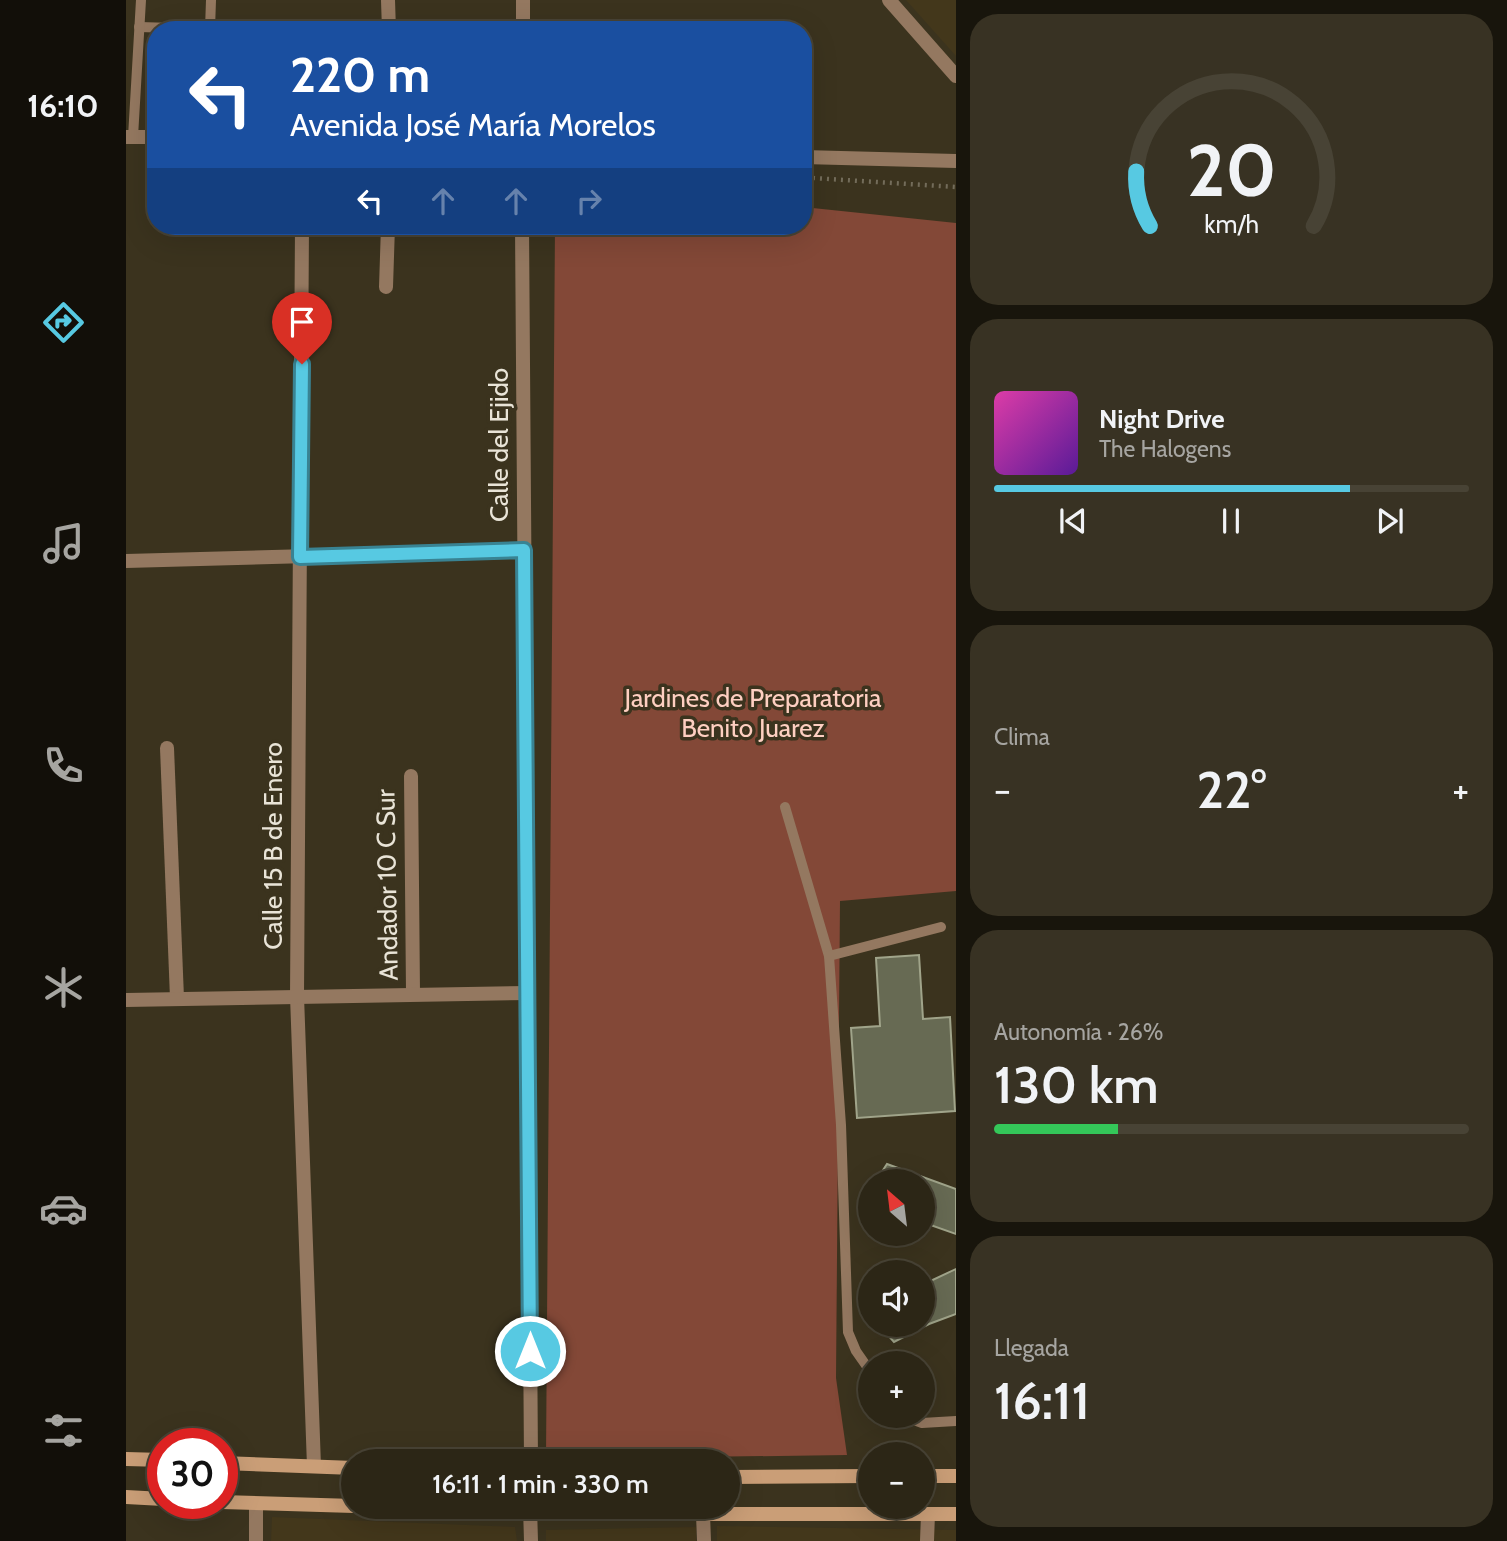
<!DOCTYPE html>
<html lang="es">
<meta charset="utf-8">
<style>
body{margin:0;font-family:Cabin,sans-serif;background:#383223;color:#f1f3f6;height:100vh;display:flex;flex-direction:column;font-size:26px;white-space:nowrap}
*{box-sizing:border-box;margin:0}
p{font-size:23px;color:#a6a5a1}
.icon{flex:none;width:38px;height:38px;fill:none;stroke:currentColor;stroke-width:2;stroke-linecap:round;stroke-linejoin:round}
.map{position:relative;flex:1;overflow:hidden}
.details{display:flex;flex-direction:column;gap:14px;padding:14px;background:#18150c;width:551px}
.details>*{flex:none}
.banner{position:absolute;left:21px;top:21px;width:665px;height:214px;border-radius:28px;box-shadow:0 7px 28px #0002,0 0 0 2px #484335;background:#1a4fa0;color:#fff;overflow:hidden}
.needle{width:46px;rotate:332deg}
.tools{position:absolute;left:732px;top:1169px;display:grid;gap:14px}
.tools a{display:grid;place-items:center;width:77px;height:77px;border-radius:50%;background:#2c2616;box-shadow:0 7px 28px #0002,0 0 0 2px #484335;font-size:35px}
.speed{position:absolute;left:21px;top:1428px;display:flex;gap:14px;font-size:35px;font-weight:700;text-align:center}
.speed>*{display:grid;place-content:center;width:91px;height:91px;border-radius:50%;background:#2c2616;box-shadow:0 7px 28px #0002,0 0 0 2px #484335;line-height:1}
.speed .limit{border:10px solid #d22;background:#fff;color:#111}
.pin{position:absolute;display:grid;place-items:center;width:60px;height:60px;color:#fff;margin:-72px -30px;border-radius:50% 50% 50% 0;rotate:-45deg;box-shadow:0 0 7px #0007}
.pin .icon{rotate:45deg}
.me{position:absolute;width:77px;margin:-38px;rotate:0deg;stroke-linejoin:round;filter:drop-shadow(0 0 5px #0008)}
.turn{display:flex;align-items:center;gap:24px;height:147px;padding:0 28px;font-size:32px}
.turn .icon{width:91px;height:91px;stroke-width:2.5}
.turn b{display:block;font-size:49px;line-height:60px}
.lanes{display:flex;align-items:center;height:66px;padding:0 28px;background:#0003;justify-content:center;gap:35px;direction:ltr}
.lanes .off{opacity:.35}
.big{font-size:52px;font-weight:600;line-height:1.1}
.details .widget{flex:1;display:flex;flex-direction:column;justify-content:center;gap:10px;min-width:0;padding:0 24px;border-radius:28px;background:#383223}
.details .dial{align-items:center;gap:0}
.dial svg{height:182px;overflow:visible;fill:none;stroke:#484335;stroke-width:7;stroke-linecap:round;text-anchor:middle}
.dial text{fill:#f1f3f6;stroke:none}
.song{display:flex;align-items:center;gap:21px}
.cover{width:84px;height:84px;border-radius:10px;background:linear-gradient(135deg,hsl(320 70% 55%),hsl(270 70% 35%))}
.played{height:7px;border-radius:4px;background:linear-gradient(90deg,#57c9e2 75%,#484335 75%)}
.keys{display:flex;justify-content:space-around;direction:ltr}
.heat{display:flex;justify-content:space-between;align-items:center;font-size:38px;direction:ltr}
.charge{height:10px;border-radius:5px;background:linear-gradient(90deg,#34c759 26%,#484335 0)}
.trip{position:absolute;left:215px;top:1449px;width:399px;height:70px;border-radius:35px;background:#2c2616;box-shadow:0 7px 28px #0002,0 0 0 2px #484335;font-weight:600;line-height:70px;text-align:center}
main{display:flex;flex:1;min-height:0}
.tab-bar{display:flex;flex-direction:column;width:126px;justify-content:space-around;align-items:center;background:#120f09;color:#a6a5a1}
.tab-bar .icon{width:49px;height:49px}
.tab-bar .current{color:#57c9e2}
.tab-bar b{font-size:32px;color:#f1f3f6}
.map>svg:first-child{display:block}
</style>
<main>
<nav class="tab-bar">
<b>16:10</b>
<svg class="icon current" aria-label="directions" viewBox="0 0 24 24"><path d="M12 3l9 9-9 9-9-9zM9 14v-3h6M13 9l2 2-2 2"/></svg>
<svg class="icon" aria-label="music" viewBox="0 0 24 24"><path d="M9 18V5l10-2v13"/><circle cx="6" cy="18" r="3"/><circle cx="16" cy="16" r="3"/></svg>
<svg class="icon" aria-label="phone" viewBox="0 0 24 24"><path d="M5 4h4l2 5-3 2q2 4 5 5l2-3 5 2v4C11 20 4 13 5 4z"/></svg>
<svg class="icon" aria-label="climate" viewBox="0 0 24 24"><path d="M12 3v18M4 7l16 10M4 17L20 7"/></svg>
<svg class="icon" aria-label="car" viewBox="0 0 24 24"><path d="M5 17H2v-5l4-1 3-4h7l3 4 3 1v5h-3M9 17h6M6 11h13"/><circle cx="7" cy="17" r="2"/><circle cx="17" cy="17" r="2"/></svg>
<svg class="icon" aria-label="filters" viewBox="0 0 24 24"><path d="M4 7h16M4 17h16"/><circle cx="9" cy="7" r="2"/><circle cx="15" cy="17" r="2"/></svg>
</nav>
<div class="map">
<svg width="830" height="1541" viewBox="0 0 830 1541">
<rect width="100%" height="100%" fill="#3b331e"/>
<g fill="#43371b">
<polygon points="780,0 830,0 830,56"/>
<polygon points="146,1517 389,1527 391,1541 145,1541"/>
<polygon points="591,1526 830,1530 830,1541 591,1541"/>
<polygon points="570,1527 570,1541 420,1541 420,1530"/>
</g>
<polygon fill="#834837" points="677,207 830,223 830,891 714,901 710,1378 721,1455 420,1459 429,226 677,226"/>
<g fill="#676a53" stroke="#a0a48a" stroke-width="2">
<polygon points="793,955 797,1019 824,1017 829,1111 731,1118 725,1028 754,1026 750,958"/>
<polygon points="761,1164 830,1189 830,1234 796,1222 796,1181 750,1181"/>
<polygon points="830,1269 830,1314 803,1324 768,1342 753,1325 796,1325 796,1285"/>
</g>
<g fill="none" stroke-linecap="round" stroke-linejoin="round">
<polyline stroke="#736c5a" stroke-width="4.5" stroke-dasharray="2 5" stroke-linecap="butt" points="687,178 830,187"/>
<g stroke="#947860" stroke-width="10">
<polyline points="13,27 84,29 85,0"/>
<polyline points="7,137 15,0"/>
<polyline points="659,807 703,956"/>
<polyline points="744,1371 730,1351 722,1332 715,1125 703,956 815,927"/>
<polyline points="777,1416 796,1423 830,1421"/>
</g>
<g stroke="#947860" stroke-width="14">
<polyline points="262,0 263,30"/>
<polyline points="763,0 830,76"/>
<polyline points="397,30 397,0"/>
<polyline points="176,226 171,996 188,1466"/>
<polyline points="396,226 405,1461"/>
<polyline points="260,287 262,226"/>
<polyline points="0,561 399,550"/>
<polyline points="41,748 51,998"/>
<polyline points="285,776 287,993"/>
<polyline points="0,1000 403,993"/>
<polyline points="404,1507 405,1541"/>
<polyline points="577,1514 578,1541"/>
<polyline points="130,1541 130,1504"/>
<polyline points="801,1541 802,1514"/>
</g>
<g stroke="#947860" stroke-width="14">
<polyline points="0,137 30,137"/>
<polyline points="677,157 830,161"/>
</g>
<g stroke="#ca9e77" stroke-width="14">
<polyline points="0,1459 37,1460"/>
<polyline points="96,1463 228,1468"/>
<polyline points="796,1476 830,1476"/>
<polyline points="602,1477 744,1476"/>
<polyline points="0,1497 37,1499"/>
<polyline points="96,1502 228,1506"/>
<polyline points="246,1507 577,1514 830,1514"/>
</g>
</g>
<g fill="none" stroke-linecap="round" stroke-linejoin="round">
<g stroke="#398393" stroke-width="18">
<polyline id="route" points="176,364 174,557 398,550 404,1351"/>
</g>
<use href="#route" stroke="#57c9e2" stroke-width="12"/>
</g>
<g text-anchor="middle" stroke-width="7" stroke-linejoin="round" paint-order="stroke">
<g font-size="26" fill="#e9e4d7" stroke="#3b331e">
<text transform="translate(373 445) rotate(-90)" y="9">Calle del Ejido</text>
<text transform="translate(147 846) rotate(-90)" y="9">Calle 15 B de Enero</text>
<text transform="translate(261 885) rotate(-91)" y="9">Andador 10 C Sur</text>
</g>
<g font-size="26" fill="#fecfc1" stroke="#3b331e">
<text x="627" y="707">Jardines de Preparatoria<tspan x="627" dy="30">Benito Juarez</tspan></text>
</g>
</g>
</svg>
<div class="tools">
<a><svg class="needle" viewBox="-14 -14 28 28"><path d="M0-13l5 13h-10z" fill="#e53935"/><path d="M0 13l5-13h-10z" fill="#a6a5a1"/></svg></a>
<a><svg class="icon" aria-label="sound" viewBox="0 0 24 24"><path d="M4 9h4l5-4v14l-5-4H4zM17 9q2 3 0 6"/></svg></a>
<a>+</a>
<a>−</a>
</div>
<div class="speed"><div class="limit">30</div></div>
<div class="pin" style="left:176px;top:364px;background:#d93025"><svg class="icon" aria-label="arrive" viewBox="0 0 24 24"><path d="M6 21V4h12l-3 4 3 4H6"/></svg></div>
<svg class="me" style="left:404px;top:1351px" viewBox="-20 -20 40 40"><circle r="17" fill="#57c9e2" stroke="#fff" stroke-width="3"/><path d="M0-11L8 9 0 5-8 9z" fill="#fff"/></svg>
<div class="trip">16:11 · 1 min · 330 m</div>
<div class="banner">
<div class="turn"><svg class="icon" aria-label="left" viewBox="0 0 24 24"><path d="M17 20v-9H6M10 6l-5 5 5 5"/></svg><div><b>220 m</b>Avenida José María Morelos</div></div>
<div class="lanes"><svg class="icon" aria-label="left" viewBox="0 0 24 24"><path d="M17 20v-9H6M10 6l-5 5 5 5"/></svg><svg class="icon off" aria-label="ahead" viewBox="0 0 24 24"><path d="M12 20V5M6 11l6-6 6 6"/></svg><svg class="icon off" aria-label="ahead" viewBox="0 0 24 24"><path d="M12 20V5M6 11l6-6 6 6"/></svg><svg class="icon off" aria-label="right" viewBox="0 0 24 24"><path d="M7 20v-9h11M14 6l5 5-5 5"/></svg></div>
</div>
</div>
<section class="details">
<div class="widget dial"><svg viewBox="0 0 100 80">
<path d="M14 69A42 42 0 1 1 86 69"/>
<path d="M14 69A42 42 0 0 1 8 45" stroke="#57c9e2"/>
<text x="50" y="56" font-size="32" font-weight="700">20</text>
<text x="50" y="72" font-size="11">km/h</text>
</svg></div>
<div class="widget">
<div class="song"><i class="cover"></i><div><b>Night Drive</b><p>The Halogens</p></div></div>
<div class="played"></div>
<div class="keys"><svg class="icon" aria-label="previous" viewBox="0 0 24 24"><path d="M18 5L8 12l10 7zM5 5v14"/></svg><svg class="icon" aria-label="pause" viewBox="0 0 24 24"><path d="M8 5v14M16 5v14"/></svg><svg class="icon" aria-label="next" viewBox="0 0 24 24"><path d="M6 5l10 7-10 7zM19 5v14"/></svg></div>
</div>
<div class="widget"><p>Clima</p>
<div class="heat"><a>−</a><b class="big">22°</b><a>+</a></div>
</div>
<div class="widget"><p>Autonomía · 26%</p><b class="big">130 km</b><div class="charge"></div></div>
<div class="widget"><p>Llegada</p><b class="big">16:11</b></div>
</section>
</main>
